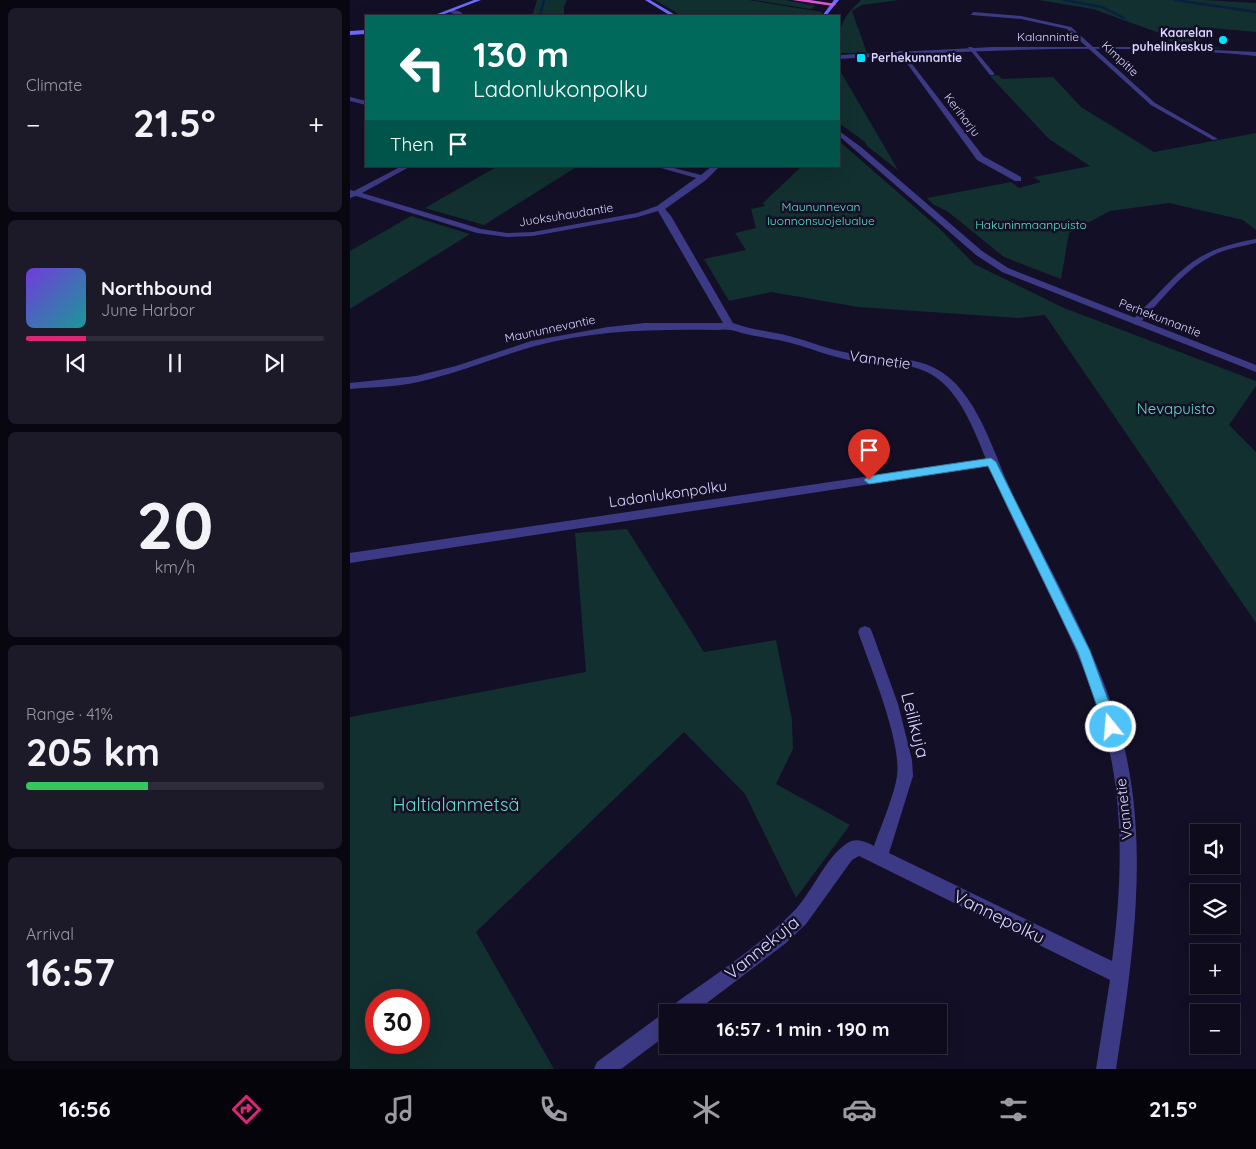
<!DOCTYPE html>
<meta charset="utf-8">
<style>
body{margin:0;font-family:Quicksand,sans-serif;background:#1c1929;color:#f1f3f6;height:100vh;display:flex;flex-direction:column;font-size:19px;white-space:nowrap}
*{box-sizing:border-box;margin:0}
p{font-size:16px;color:#9b9ba3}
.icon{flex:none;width:28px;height:28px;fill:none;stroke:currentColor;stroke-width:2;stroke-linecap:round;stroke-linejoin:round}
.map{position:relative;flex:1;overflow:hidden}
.panel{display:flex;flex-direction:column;gap:8px;padding:8px;background:#08060f;width:350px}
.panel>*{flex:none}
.guide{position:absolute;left:15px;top:15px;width:475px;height:152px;border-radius:0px;box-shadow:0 5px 20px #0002,0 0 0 1px #2e2b3b;background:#00695c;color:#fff;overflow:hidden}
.buttons{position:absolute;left:840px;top:824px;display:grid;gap:10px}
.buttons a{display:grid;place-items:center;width:50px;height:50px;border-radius:0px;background:#0e0b1c;box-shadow:0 5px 20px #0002,0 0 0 1px #2e2b3b;font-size:25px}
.speed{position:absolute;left:15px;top:989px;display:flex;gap:10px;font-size:25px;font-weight:700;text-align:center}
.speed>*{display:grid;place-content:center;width:65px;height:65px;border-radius:50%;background:#0e0b1c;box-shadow:0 5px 20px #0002,0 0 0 1px #2e2b3b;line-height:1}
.speed .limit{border:8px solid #d22;background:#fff;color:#111}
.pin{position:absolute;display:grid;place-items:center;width:42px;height:42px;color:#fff;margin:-51px -21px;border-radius:50% 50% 50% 0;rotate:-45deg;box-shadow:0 0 5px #0007}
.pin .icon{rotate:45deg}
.me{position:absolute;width:55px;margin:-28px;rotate:343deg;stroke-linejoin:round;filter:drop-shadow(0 0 4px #0008)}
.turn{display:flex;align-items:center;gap:18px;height:105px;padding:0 25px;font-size:22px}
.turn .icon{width:65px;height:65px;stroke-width:2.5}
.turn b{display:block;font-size:35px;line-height:42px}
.then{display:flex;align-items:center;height:48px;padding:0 25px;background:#0003;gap:10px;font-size:19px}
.big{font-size:38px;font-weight:800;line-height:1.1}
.panel .widget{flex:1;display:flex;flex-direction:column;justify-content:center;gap:8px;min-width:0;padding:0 18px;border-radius:8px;background:#1c1929}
.panel .dial{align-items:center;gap:0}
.dial b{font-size:65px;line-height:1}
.song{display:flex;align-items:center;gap:15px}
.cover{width:60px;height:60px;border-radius:8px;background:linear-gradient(135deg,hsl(260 70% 55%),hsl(180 70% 35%))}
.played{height:5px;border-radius:2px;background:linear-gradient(90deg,#db2777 20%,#2e2b3b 20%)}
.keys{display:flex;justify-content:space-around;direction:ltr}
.heat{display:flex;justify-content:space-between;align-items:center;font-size:28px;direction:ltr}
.charge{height:8px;border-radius:4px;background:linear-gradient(90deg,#34c759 41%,#2e2b3b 0)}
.trip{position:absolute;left:309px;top:1004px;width:288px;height:50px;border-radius:0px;background:#0e0b1c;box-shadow:0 5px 20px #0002,0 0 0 1px #2e2b3b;font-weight:800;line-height:50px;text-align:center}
.tab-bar{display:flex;height:80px;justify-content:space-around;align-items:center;background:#06040b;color:#9b9ba3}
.tab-bar .icon{width:35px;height:35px}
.tab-bar .selected{color:#db2777}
.tab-bar b{font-size:22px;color:#f1f3f6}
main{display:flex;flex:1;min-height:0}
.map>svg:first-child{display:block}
</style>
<main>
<section class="panel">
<div class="widget"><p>Climate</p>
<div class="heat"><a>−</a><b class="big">21.5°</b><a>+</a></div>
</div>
<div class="widget">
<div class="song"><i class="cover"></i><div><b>Northbound</b><p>June Harbor</p></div></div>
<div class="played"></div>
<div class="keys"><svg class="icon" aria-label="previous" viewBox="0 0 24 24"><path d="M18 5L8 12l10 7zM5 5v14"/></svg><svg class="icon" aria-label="pause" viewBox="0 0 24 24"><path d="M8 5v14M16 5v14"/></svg><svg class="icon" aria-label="next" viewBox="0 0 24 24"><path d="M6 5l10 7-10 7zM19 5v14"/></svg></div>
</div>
<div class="widget dial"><b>20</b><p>km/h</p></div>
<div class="widget"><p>Range · 41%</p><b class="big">205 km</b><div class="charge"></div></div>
<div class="widget"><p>Arrival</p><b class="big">16:57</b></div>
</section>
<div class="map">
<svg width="906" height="1069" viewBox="0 0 906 1069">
<rect width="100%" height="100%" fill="#130f26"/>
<g fill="#12302f" fill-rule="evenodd">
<polygon points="187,0 217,0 214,7 214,16 182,16"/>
<polygon points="305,0 399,0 472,12 470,16 332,16"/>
<polygon points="404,0 435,0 466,6 460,9"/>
<path d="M511,0H549L512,5L502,11L517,53H489C489,26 491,19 511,0Z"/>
<polygon points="689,0 855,0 906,3 906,32 849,27 849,42 872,49 824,46 812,34 743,9"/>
<polygon points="489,69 544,163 548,170 517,146 515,142 489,123"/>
<polygon points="648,75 652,79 703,77 731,107 804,152 906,133 906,230 893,220 819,203 760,211 719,233 711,279 654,257 597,211 584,205 577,198 661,182 669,188 691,182 684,177 740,166 699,139 640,76"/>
<polygon points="489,141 591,230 624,264 714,308 906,381 906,386 879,425 906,452 906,623 695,315 669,318 508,307 421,292 379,301 354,259 396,250 385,233 406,228 401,209 415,206 413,203 452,166 489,166"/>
<polygon points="148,166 228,166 134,225 75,208"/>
<polygon points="61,216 120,234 0,309 0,251"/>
<path d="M277,529L354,652L426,640L442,720L443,749L426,784L500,825L446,898L395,794L334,732L126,932L204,1069H0V717L236,672L225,533ZM26,1000H69V1042H26Z"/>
</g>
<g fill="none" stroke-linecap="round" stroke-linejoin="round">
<g stroke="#0a1f44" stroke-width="2.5">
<polyline points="714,0 752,7 774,18"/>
<polyline points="825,0 906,12"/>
<polyline points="190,16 194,0"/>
</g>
<g fill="#3d3a85" fill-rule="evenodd">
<polygon points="101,9 111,12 114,16 109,16 99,12"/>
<polygon points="623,12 671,16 721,27 805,103 868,139 863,140 801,105 717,29 671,19 621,15"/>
<polygon points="618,47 622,47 644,73 644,75 640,75"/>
<polygon points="548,51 552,51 633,156 671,177 671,181 665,181 627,160"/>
<polygon points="0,97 16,101 16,105 0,101"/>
<path d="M52,166H61L12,193L131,229L157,233L183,232L287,213L307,206L346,178L304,166H316L351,175L362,166H370L356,180L315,209L321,216L383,323C401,330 420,331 439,336C459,341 479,350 499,353C530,359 566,354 593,373C631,399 646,462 666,501C700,570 740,638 764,711C803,827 784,951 766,1069H746L760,980L509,856L502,860L456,924L436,943L345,1012H321L323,1005C363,976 407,948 442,913C461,895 475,858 496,844C506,837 514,841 524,846C531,826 544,796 547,776C552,742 520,666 508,632L510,628L515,626L520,628L522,632L548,704L562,760L563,776L539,853L762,961C773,878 775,792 749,711C721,625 673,549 639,466L0,563V553L636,459C624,430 611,394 584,376C560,360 527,365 499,360C479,356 460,348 441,343C428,339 414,338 400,335C387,332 380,328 367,330C306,329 245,330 185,346C146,357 108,373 68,382C46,387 22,387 0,389V383L66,376L106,366L181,341L258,327L295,323H373L308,211L288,217L183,236L157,237L127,233L6,196L0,198V190L4,191Z"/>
<path d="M906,239V243C893,246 880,248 868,253C835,267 813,299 789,324L786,325L781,322C788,313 797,305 805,297C839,260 856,248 906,239Z"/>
<polygon points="318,1012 318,1034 271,1069 244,1069 247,1062 311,1015"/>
</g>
<g fill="#3d3a85" fill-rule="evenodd">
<path d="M643,47H800L906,52V56C768,43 627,50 489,59V55Z"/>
<polygon points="489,131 511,147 632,251 658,268 906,365 906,372 652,272 626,255 489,136"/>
</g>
<g fill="#6f6bff" fill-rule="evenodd">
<polygon points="124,0 131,0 89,16 82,16"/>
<polygon points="295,0 300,0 327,16 321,16"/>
<polygon points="484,0 489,0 476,16 472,16"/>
<polygon points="16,30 16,34 0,35 0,31"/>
</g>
<polygon fill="#e055d1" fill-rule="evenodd" points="442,0 460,0 486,4 483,6"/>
</g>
<polygon fill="#4fc3f7" stroke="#337fa1" points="641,458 646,462 740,651 768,727 766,732 761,734 756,732 728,652 638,466 519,484 514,480 519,476"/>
<g fill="#00e5ff" stroke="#130f26" stroke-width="2">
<circle cx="873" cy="40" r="5"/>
<rect x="506" y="53" width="10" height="10" rx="2.5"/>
</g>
<g text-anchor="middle" stroke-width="5" stroke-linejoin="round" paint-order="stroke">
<g font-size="12" font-weight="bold" fill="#d9d4ff" stroke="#130f26" text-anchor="end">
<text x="863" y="37">Kaarelan<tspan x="863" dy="14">puhelinkeskus</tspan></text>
<text x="521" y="62" text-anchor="start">Perhekunnantie</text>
</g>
<g font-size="12" fill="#d9d4ff" stroke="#130f26">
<text x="698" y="41">Kalannintie</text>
<text transform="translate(770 59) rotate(43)" y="4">Kimpitie</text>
<text transform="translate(612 115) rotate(53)" y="4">Keriharju</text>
<text transform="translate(216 215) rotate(-9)" y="4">Juoksuhaudantie</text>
<text transform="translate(810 318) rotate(21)" y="4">Perhekunnantie</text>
<text transform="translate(200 329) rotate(-12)" y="4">Maununnevantie</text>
</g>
<g font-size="12" fill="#5fe0c0" stroke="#130f26">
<text x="471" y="211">Maununnevan<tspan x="471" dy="14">luonnonsuojelualue</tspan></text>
<text x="681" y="229">Hakuninmaanpuisto</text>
</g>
<g font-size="15" fill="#d9d4ff" stroke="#130f26">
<text transform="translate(530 360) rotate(8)" y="5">Vannetie</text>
<text transform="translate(318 494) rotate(-8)" y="5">Ladonlukonpolku</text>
<text transform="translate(774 809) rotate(-96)" y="5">Vannetie</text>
</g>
<g font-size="15" fill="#5fe0c0" stroke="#130f26">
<text x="826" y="414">Nevapuisto</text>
</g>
<g font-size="18" fill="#d9d4ff" stroke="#130f26">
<text transform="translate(565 725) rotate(76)" y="6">Leilikuja</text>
<text transform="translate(649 917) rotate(26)" y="6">Vannepolku</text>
<text transform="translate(412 948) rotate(-39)" y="6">Vannekuja</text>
</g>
<g font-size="18" fill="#5fe0c0" stroke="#130f26">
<text x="106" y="811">Haltialanmetsä</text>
</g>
</g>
</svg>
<div class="buttons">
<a><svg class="icon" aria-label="sound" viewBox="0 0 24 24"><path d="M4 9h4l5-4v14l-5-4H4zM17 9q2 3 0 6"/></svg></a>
<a><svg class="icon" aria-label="layers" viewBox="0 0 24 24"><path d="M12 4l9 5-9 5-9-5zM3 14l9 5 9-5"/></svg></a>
<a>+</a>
<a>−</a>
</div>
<div class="speed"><div class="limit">30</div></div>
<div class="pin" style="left:519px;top:480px;background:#d93025"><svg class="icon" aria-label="arrive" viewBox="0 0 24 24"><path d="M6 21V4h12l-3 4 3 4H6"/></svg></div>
<svg class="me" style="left:761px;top:727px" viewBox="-20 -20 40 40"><circle r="17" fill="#4fc3f7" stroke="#fff" stroke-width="3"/><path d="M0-11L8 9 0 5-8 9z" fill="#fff"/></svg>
<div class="trip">16:57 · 1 min · 190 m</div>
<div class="guide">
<div class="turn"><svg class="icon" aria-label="left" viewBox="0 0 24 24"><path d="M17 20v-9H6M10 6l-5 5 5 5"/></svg><div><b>130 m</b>Ladonlukonpolku</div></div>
<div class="then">Then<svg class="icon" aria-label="arrive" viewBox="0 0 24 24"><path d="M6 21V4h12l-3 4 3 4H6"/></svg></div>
</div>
</div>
</main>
<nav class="tab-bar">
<b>16:56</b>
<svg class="icon selected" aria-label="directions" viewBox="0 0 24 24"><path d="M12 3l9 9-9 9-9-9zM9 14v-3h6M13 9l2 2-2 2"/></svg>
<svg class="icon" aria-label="music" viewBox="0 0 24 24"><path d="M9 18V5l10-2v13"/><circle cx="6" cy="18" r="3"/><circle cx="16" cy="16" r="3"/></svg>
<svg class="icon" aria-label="phone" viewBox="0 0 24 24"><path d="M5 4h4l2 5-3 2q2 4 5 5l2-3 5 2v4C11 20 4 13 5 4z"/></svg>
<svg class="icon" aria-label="climate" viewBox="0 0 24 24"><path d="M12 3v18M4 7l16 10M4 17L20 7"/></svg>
<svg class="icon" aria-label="car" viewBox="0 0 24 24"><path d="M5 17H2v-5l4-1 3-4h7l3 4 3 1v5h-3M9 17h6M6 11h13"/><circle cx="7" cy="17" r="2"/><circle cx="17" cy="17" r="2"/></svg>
<svg class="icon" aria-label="filters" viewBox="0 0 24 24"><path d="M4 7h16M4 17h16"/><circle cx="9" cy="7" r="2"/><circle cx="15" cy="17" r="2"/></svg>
<b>21.5°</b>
</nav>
